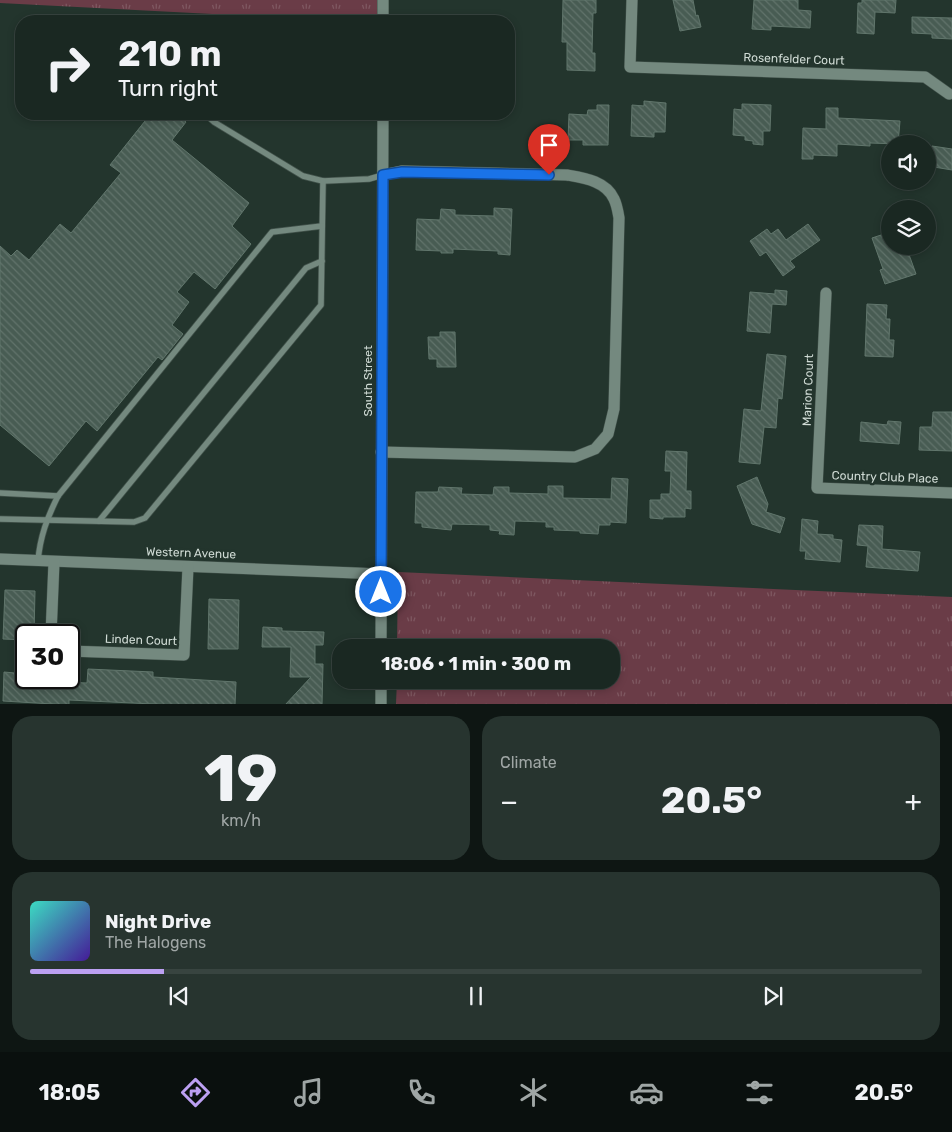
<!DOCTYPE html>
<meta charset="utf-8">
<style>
body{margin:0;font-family:Rubik,sans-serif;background:#27342f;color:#f1f3f6;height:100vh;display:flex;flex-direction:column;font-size:19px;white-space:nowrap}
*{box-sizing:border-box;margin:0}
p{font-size:16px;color:#9fa6a5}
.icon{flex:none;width:28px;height:28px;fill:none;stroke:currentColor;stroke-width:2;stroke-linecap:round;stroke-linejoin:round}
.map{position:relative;height:704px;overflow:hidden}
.drawer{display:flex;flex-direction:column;gap:12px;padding:12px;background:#0e1613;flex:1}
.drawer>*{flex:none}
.guide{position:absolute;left:15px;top:15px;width:500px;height:105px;border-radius:20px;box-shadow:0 2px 8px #0003,0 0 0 1px #384440;background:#1a2822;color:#f1f3f6;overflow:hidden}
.fabs{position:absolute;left:881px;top:135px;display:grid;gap:10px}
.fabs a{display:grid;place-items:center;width:55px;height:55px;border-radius:50%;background:#1a2822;box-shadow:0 2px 8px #0003,0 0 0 1px #384440;font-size:25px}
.speed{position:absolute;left:15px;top:624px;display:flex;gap:10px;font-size:25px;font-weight:700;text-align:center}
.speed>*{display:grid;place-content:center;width:65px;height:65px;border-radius:50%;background:#1a2822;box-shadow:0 2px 8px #0003,0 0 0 1px #384440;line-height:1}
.speed .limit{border:2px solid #111;border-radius:8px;background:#fff;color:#111}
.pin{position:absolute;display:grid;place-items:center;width:42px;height:42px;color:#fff;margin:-51px -21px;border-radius:50% 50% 50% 0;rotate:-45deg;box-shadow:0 0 5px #0007}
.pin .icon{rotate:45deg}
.me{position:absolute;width:55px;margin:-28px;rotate:0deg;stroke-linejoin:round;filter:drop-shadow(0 0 4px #0008)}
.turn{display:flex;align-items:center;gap:18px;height:105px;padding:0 20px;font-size:22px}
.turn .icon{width:65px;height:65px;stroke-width:2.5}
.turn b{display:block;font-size:35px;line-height:42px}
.big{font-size:38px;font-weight:700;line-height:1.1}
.drawer .widget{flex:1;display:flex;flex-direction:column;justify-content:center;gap:8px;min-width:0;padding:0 18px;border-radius:20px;background:#27342f}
.drawer .dial{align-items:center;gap:0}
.dial b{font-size:65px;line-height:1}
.song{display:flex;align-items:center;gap:15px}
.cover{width:60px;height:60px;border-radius:8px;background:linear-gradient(135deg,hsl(170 70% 55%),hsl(260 70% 35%))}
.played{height:5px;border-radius:2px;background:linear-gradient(90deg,#bca0f2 15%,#384440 15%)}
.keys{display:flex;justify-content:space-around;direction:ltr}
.heat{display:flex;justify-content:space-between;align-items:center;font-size:28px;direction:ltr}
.drawer .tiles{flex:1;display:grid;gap:12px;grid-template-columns:1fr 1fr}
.widget:last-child{grid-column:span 2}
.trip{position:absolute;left:332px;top:639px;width:288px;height:50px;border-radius:20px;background:#1a2822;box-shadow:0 2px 8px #0003,0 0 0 1px #384440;font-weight:700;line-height:50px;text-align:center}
.menu{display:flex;height:80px;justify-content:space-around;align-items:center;background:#0a100e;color:#9fa6a5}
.menu .icon{width:35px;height:35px}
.menu .selected{color:#bca0f2}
.menu b{font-size:22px;color:#f1f3f6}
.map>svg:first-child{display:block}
</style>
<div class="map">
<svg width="952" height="705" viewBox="0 0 952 705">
<defs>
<pattern id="grass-tufts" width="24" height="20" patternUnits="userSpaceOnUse" patternTransform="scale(1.25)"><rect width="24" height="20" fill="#6a3c47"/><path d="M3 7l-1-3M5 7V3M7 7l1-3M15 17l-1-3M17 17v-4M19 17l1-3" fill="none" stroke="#7e5861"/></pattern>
<pattern id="building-back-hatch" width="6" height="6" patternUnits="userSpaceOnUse" patternTransform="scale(1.25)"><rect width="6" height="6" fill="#485c53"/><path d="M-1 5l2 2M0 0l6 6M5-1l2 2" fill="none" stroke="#61736b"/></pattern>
</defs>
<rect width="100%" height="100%" fill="#23352d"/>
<g fill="url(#grass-tufts)">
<polygon points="0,0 377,0 377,21 345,21 0,3"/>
<polygon points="398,572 952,597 952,704 396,704 397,680 611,680 611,648 397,647"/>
</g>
<g fill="url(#building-back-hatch)" stroke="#61766c">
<polygon points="563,0 596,0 596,13 593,13 592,53 595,53 595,71 567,70 567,42 562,42"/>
<polygon points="673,0 693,0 696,16 698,15 701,27 680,31"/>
<polygon points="754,0 798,0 798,10 811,11 810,28 771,26 771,30 752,29"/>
<polygon points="862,0 896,0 895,13 875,12 874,34 857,33 858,3 862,3"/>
<polygon points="912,17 952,18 952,39 932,38 932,34 912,33"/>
<polygon points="644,101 666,103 665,132 654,132 654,137 631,136 632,105 644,106"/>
<polygon points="742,104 771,105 770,131 763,131 763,145 753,144 753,141 745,140 745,136 733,135 734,109 742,110"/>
<polygon points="597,105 609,105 608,145 583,145 583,140 568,140 569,114 587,115 588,110 597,110"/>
<polygon points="826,108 838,108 838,118 900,121 898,144 870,143 870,146 837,144 837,156 813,155 813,159 802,159 803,128 826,129"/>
<polygon points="138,114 177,114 186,122 172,140 249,203 232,226 251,244 215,289 194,272 177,292 189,302 172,325 183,334 162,360 158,357 97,431 86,421 49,466 0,425 0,246 11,256 17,250 29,260 60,224 71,233 121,173 110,165 145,121"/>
<polygon points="932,146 952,149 952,170 928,166 928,152 931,152"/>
<polygon points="494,208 512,209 510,255 498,254 498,251 453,249 453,253 441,253 441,251 416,250 417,219 440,220 441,209 455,210 455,215 494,216"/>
<polygon points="808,224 820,240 790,261 795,267 783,276 766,252 760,256 750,241 767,229 771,234 778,229 786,240"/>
<polygon points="890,232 890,246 903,246 904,250 907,249 916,274 885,284 880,270 883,269 872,238"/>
<polygon points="775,290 787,291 786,305 772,304 770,333 747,331 750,292 775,294"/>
<polygon points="867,304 887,305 886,319 890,319 889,340 894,340 893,357 865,356"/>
<polygon points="440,332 455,332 456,367 437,367 437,359 429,359 428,337 440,337"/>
<polygon points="767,354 786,356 782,399 778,398 776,428 764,427 760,464 739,462 744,409 761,411"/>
<polygon points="933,412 952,412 952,451 919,450 920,427 932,427"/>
<polygon points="888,421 901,422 899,444 860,441 861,422 887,425"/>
<polygon points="666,451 687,452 686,491 691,491 691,509 685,508 685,517 663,517 663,519 650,518 650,500 661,500 661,494 670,494 671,471 665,471"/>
<polygon points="757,477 768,504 766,512 785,518 780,533 752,524 737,486"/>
<polygon points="612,478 628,479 626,523 610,522 610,525 599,525 598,534 580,533 580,531 554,530 554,527 546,527 546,522 515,521 514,535 499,534 500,531 490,530 490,525 452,524 451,530 422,527 422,523 415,523 416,492 438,492 439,487 462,488 461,494 493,495 494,487 509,487 509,493 548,494 548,486 563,486 563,498 611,499"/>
<polygon points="802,519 818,521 817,534 833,535 833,539 842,540 840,562 805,559 806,551 800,551"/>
<polygon points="859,525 883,526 882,549 920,552 918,571 866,567 868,546 857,545"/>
<polygon points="5,590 35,591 34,635 26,635 26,640 3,639"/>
<polygon points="209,599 239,600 238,649 208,649"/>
<polygon points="263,627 282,628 282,631 324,632 323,645 315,645 315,664 323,664 322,705 285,705 311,677 290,677 291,647 262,647"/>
<polygon points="88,669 153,672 153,677 236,682 235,705 174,705 69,700 69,705 3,701 4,672 26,674 26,678 65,678 64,682 87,683"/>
</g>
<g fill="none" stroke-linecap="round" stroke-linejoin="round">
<g stroke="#42524b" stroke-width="7">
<g id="lane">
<polyline points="205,114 214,122 303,176 323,181 369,179 383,175"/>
<polyline points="0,493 58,496"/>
<polyline points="0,519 134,522 145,518 321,305 323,181"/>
<polyline points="99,521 306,268 322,261"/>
<path d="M38,561C40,537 47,518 58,496L272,232L322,226"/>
</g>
</g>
<g stroke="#42524b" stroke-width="12">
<g id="street">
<polyline points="632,0 630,67 925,77 949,94"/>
<polyline points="383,21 383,0"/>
<polyline points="826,293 817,488 952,493"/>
<path d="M381,452L575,457L595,449L608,434L614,409L619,218C618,212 617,205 614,199C606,181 584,178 567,175L402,171L383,175"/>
<polyline points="0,559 381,574"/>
<polyline points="51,635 54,562"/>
<polyline points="381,648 383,114"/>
<polyline points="69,651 184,655 188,567"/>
<polyline points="381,705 381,680"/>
</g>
</g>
<use href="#lane" stroke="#74897f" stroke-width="5.5"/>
<use href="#street" stroke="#74897f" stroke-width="11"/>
</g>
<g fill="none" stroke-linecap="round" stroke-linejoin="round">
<g stroke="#114b97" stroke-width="12">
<polyline id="route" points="381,592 383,175 402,172 549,175"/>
</g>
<use href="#route" stroke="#1a73e8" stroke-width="9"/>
</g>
<g text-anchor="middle" stroke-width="5" stroke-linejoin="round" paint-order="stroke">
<g font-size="12" fill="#d0dbd5" stroke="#23352d">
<text transform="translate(794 59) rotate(2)" y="4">Rosenfelder Court</text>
<text transform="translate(368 381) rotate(-90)" y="4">South Street</text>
<text transform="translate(808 390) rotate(-88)" y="4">Marion Court</text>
<text transform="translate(885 477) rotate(2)" y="4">Country Club Place</text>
<text transform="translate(191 553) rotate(2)" y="4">Western Avenue</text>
<text transform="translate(141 640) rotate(2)" y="4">Linden Court</text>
</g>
</g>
</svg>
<div class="fabs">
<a><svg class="icon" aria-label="sound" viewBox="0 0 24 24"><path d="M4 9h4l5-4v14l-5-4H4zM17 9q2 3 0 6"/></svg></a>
<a><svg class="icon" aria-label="layers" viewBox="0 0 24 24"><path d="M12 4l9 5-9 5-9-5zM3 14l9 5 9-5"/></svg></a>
</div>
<div class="speed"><div class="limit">30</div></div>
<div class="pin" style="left:549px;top:175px;background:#d93025"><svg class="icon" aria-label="arrive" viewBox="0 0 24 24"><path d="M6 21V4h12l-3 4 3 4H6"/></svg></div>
<svg class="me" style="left:381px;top:592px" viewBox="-20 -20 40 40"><circle r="17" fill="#1a73e8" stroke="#fff" stroke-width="3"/><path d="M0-11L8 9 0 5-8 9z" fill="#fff"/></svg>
<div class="trip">18:06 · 1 min · 300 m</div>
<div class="guide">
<div class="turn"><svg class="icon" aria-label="right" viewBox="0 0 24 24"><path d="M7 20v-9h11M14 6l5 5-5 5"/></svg><div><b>210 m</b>Turn right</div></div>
</div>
</div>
<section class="drawer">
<div class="tiles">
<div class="widget dial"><b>19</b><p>km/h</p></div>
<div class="widget"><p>Climate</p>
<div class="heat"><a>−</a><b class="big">20.5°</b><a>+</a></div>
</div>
<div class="widget">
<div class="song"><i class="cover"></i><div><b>Night Drive</b><p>The Halogens</p></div></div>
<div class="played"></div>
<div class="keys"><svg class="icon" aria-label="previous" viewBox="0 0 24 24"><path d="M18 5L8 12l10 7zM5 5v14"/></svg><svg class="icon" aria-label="pause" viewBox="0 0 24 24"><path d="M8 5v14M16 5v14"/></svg><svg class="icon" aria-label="next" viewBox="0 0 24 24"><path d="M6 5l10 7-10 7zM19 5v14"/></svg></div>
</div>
</div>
</section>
<nav class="menu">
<b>18:05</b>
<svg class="icon selected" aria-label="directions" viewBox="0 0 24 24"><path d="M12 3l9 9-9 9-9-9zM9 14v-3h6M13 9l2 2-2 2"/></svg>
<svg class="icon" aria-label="music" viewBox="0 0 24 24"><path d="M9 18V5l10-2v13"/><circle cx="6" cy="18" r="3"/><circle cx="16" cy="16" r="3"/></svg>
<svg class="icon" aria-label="phone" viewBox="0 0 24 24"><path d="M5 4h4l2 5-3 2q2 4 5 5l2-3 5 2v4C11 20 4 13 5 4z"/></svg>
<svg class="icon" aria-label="climate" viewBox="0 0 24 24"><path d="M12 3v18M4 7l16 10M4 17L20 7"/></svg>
<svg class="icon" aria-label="car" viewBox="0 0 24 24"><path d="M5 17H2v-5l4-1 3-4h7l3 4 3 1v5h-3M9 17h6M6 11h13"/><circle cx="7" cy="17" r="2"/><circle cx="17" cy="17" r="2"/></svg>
<svg class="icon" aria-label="filters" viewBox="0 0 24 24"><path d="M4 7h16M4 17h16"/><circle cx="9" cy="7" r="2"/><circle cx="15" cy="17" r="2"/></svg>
<b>20.5°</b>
</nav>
